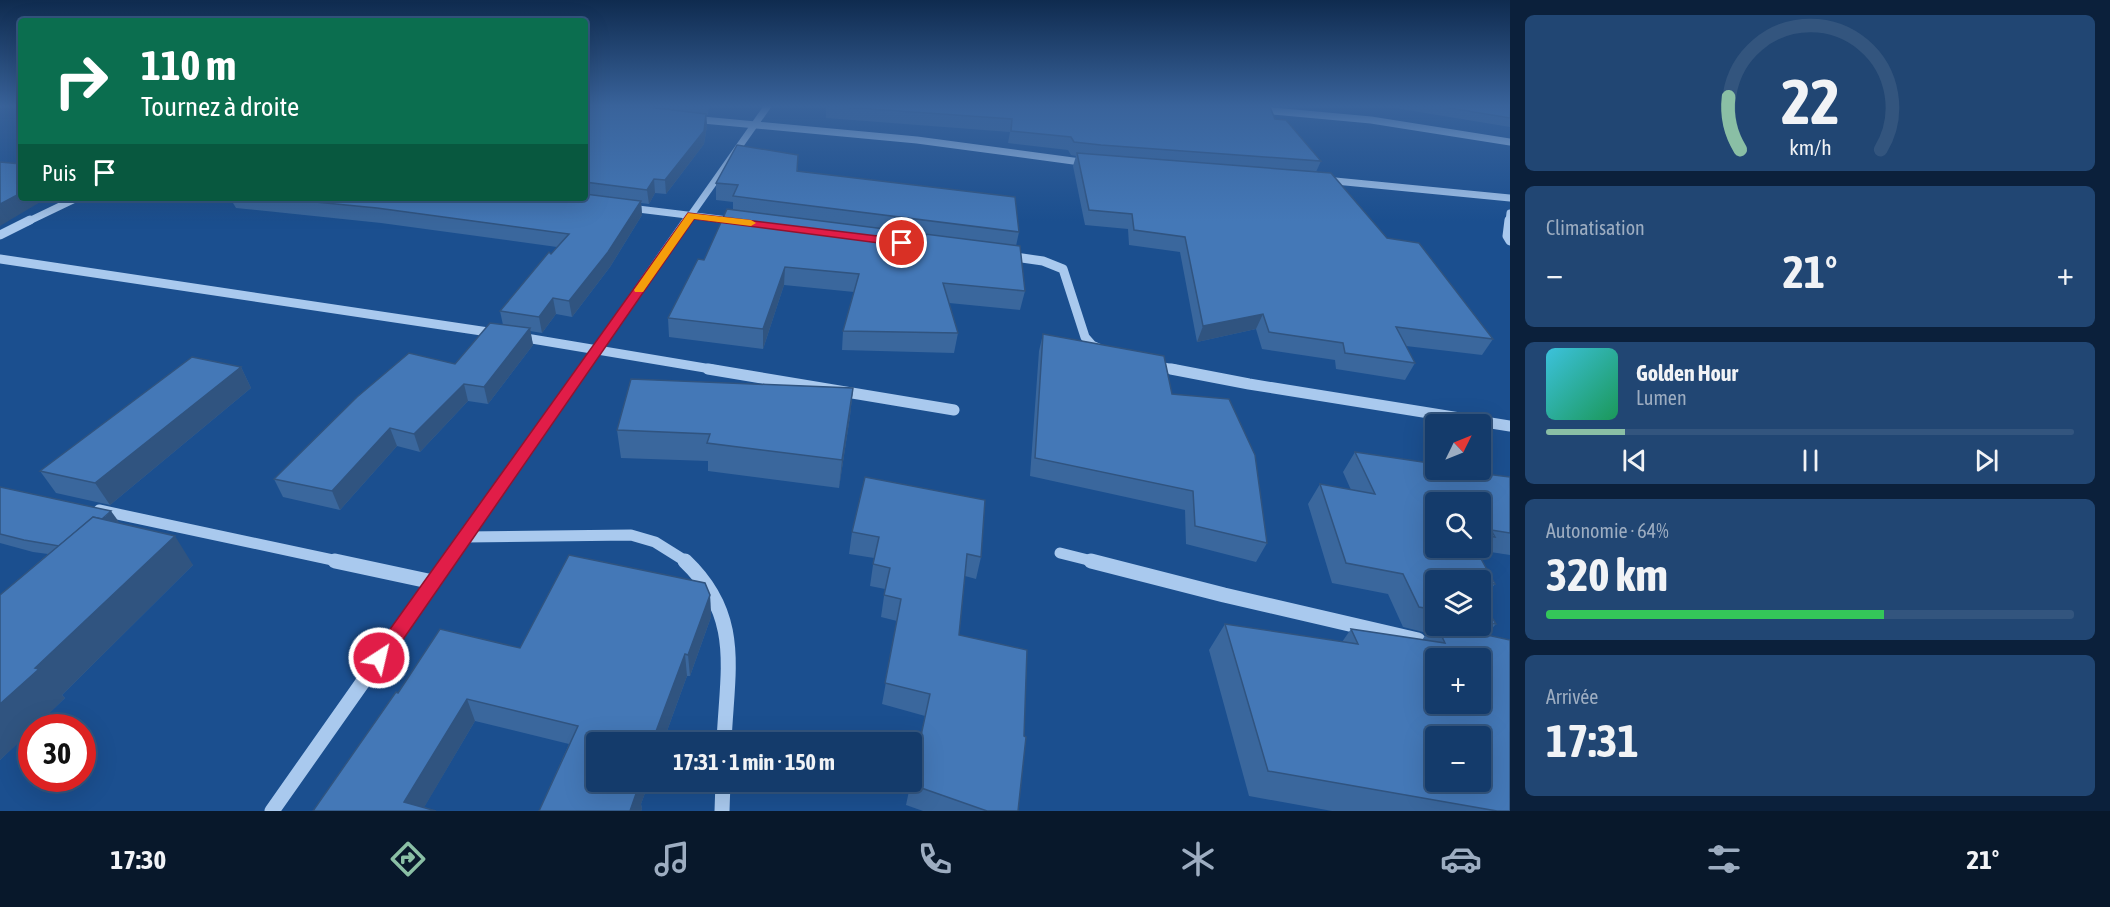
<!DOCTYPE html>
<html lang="fr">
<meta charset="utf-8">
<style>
body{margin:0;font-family:"Asap Condensed",sans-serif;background:#214673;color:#f1f3f6;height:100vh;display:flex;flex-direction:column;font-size:22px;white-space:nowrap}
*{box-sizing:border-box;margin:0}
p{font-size:20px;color:#9dadc1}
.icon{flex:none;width:33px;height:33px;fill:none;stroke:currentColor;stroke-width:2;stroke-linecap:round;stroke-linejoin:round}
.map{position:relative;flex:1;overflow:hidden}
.side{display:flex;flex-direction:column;gap:15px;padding:15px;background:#0b203b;width:600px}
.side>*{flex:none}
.guide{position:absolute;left:18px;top:18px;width:570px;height:183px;border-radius:6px;box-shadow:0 6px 24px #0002,0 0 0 2px #33557e;background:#0b6e4f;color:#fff;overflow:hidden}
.needle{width:39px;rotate:47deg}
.controls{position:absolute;left:1425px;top:414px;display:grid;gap:12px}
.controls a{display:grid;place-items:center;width:66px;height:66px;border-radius:6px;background:#143b6b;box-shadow:0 6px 24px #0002,0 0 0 2px #33557e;font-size:30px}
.speed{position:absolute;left:18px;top:714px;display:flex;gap:12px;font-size:30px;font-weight:700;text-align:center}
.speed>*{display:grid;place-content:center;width:78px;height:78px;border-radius:50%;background:#143b6b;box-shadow:0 6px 24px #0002,0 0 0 2px #33557e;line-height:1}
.speed .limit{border:9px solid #d22;background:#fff;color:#111}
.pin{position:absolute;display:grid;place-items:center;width:51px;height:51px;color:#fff;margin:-26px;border:3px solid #fff;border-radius:50%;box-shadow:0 2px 6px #0007}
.me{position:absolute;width:66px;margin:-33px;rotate:35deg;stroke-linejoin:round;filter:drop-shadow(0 0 4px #0008)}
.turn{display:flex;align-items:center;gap:21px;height:126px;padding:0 24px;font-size:27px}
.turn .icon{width:78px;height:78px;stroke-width:2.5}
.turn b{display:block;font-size:42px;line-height:51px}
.then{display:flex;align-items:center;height:57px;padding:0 24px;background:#0003;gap:12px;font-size:22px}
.big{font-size:45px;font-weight:700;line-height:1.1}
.side .card{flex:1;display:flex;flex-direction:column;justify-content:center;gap:9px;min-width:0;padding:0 21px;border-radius:9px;background:#214673}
.side .dial{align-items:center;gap:0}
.dial svg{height:156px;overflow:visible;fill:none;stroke:#33557e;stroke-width:7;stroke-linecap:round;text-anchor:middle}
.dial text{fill:#f1f3f6;stroke:none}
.song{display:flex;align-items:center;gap:18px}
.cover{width:72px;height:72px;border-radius:9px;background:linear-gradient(135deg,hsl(190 70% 55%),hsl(150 70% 35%))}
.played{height:6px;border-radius:3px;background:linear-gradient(90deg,#8abfa5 15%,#33557e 15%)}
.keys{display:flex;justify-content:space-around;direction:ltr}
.heat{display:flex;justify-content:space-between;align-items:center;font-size:33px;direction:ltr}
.charge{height:9px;border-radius:4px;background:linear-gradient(90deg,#34c759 64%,#33557e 0)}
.trip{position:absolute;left:586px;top:732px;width:336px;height:60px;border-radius:6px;background:#143b6b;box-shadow:0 6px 24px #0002,0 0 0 2px #33557e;font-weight:700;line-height:60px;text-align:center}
.menu{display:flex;height:96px;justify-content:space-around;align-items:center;background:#08182b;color:#9dadc1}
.menu .icon{width:42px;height:42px}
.menu .on{color:#8abfa5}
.menu b{font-size:27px;color:#f1f3f6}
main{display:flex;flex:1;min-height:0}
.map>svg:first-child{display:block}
</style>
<main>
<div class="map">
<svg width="1510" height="811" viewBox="0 0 1510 811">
<rect width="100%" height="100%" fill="#1b4f8f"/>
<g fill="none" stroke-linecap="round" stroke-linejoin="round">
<g stroke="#a9c9ee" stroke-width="7">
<polyline points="1230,107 1371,120 1510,142"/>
<polyline points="692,119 917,140 1088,163"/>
<polyline points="1325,180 1510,198"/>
<polyline points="630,208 736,221"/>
<polyline points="27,222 77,198"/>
<polyline points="686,222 767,107"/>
<polyline points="1509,222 1510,213"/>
</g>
<g stroke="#a9c9ee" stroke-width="9">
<polyline points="732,220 736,221"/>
<polyline points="1509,220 1507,236 1510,241"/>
<polyline points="0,235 30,220"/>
<polyline points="1008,256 1043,261 1063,269 1085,337 1092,345 1101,349"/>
<polyline points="0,259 495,333"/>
<polyline points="520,337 717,370"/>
<polyline points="1153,365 1179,370"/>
<polyline points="582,370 687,220"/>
</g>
<g stroke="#a9c9ee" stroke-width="11">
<polyline points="708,369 954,410"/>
<polyline points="1171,369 1249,384 1510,426"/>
<polyline points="99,510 342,562"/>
<polyline points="465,537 631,535 655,542 687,562"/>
<polyline points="1060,553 1096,562"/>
<polyline points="447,562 583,369"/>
</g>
<g stroke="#a9c9ee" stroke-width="15">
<polyline points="335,561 433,582"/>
<path d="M685,561C743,616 727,670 724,742"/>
<polyline points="1091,561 1224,595 1418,640"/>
<polyline points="272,811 448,561"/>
<polyline points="722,811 723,782"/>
</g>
</g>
<g fill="#3a679d" fill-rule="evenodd">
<polygon points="585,107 709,107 708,115 706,115 707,126 704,144 666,194 655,193 649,204 641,203 642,215 610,267 572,317 556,314 542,333 530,331 533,345 488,404 468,401 420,452 397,446 340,510 283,497 274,479 455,364 503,325 500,311 557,247 381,223 236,208 230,198 585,198"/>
<polygon points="826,107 1270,107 1275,119 1321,161 1316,172 1493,339 1482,355 1406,346 1415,363 1405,380 1336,369 1335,360 1262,349 1256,329 1197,342 1180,252 1129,245 1128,229 1085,225 1073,166 1076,156 1071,155 1068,150 1008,143 1010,132 826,118"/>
<polygon points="1389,107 1510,107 1510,127"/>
<polygon points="798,155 798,171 1019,232 1016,246 1025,291 1020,310 949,303 958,333 954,353 842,350 843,331 854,292 784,285 763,349 669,337 668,318 704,260 733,210 733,202 716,200 716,183"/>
<polygon points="1043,334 1172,394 1267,543 1256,562 1186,544 1185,510 1030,476 1039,351"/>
<polygon points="241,367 251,388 110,505 56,493 40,471"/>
<polygon points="853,388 850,416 839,488 708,471 708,461 621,458 617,430"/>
<path d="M1355,452L1436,470L1510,477V555L1484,551L1480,556L1495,584L1482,600L1496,624L1486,635L1510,811H1332L1249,796L1209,650L1225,624L1342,642L1351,629L1422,640L1427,633L1403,627L1388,594L1332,583L1308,504L1320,484L1351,490L1343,472ZM1480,502V548H1436ZM1436,580H1480V626H1436Z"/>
<polygon points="865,477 981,557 976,579 965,576 959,635 1018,811 923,811 906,805 925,716 882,704 897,621 881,617 885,589 870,586 874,558 849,554 852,532"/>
<polygon points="0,487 119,523 193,565 62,695 65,698 0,760 0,595 48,554 33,552 0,543"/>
<polygon points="569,555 705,583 710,595 711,617 690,676 687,676 663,742 597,742 597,782 649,782 641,804 642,809 641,811 539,811 569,744 475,721 424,807 436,811 313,811 396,692 398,693 440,629 520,648"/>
</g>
<g fill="#305480">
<polygon points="706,114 707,126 704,144 666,194 665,180"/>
<polygon points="654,179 655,193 649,204 647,190"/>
<polygon points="21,193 21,198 47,198 0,226 0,204"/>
<polygon points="641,201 642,215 610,267 572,317 569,301"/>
<polygon points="785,267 784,285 763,349 763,329"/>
<polygon points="553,298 556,314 542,333 539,317"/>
<polygon points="1263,314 1256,329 1197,342 1203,326"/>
<polygon points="530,328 533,345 488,404 484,387"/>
<polygon points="241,367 251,388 110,505 95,483"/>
<polygon points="464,384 468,401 420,452 414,434"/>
<polygon points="853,388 850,416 839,488 842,460"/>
<polygon points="390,428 397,446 340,510 332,491"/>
<polygon points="111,511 119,522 72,548"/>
<polygon points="175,536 193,565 62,695 65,698 34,728 32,728 32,730 0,760 0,704 35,668"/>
<polygon points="710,595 711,617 690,676 688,655"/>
<polygon points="685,654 687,676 663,742 652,742"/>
<polygon points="467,699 475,721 422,811 404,802"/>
<polygon points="638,782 649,782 641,804 642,809 641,811 630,811"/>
</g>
<g fill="#4478b7" stroke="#305480" stroke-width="1.5" fill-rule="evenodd">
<polygon points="585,107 648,107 706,114 704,131 665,180 654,179 647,190 585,182"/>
<polygon points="842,107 1270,107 1275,119 1286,120 1321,161 1101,145 1074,142 1071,137 1011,131 1012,119"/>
<polygon points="1444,107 1510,107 1510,118"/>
<polygon points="737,145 798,155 797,171 1015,197 1019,232 733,196 738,185 716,183"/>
<polygon points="1077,153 1331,173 1387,238 1419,243 1493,339 1396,327 1415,363 1345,353 1343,343 1269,332 1263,314 1203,326 1185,237 1134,230 1132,214 1089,210"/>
<polygon points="0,162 21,164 21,193 0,204"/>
<polygon points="585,194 641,201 608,252 569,301 553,298 539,317 500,311 549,252 551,254 569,234 377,208 274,198 585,198"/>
<polygon points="727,209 1020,246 1025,291 943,283 958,333 843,331 859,274 785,267 763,329 668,318 698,259 704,260"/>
<polygon points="490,323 530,328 484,387 464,384 414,434 390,428 332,491 274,479 357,397 409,353 455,364"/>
<polygon points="1043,334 1164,356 1172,394 1229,399 1255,455 1267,543 1195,526 1193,491 1035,458"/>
<polygon points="192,357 241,367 95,483 40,471"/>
<polygon points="631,379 853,388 842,460 707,443 710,434 617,430"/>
<polygon points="1355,452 1436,464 1436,470 1454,470 1510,477 1510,533 1491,530 1495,537 1480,535 1480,502 1436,502 1436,548 1475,548 1495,584 1480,582 1480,580 1436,580 1436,610 1419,607 1403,574 1346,563 1320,484 1375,494"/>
<polygon points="865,477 985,500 981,557 967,554 959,635 1027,650 1024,736 1026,737 1018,811 987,811 910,784 911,782 912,782 912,777 930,694 885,683 901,599 884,595 890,568 873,564 879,537 852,532"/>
<polygon points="0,487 111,511 102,519 93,517 59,546 24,540 0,534"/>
<polygon points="93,517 175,536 35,668 39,669 0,704 0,595"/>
<polygon points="569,555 705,583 710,595 688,655 685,654 652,742 597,742 597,782 638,782 636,788 638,788 630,811 539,811 578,726 467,699 404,802 436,811 313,811 396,692 398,693 440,629 520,648"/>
<polygon points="1480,598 1496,624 1480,621"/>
<path d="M1225,624L1358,644L1351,629L1445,643L1437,626H1446L1510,640V811H1497L1268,771ZM1436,658H1480V704H1436ZM1436,736H1480V782H1436Z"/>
</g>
<linearGradient id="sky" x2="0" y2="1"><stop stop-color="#0f2b4f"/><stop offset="0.48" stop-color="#39639b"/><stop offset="1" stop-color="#39639b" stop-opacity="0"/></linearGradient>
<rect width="1510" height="221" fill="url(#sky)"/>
<polygon fill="#e11d48" stroke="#92132f" stroke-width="1.5" points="688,213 902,239 907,243 902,246 694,219 386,664 379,666 373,664 370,658 373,653"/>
<polygon fill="#f59e0b" points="688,213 751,220 756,223 751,226 694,219 643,292 635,292 634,290"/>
</svg>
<div class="controls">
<a><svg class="needle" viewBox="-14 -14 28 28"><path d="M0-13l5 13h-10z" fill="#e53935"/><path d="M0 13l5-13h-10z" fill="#9dadc1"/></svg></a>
<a><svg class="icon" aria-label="search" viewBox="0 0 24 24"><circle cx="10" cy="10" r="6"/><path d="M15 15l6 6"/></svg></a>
<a><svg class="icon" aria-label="layers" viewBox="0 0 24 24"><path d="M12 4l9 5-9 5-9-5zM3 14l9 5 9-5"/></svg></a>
<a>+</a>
<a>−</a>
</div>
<div class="speed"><div class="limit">30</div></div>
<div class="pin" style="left:902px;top:243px;background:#d93025"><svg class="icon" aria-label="arrive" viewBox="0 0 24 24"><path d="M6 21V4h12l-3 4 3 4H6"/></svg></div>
<svg class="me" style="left:379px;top:658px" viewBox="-20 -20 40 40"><circle r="17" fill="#e11d48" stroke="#fff" stroke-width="3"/><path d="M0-11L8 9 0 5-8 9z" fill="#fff"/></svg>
<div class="trip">17:31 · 1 min · 150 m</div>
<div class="guide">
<div class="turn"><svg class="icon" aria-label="right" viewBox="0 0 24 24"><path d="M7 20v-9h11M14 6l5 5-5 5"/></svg><div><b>110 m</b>Tournez à droite</div></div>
<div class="then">Puis<svg class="icon" aria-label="arrive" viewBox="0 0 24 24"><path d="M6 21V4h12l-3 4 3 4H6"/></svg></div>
</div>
</div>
<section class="side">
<div class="card dial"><svg viewBox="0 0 100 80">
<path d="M14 69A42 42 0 1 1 86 69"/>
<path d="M14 69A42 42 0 0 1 8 42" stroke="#8abfa5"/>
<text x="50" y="56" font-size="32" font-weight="700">22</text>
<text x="50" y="72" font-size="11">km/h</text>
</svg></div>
<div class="card"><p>Climatisation</p>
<div class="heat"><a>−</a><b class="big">21°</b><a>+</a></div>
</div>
<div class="card">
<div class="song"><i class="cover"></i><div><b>Golden Hour</b><p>Lumen</p></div></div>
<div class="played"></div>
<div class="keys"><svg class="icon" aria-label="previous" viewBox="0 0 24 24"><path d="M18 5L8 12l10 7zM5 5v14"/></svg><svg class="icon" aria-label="pause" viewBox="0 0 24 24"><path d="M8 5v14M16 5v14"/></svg><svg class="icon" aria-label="next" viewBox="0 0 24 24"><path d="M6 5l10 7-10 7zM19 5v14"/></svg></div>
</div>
<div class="card"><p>Autonomie · 64%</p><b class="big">320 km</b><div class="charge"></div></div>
<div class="card"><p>Arrivée</p><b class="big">17:31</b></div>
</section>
</main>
<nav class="menu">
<b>17:30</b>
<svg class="icon on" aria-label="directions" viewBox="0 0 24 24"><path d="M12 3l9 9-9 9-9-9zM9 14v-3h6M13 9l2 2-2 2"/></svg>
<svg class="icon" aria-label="music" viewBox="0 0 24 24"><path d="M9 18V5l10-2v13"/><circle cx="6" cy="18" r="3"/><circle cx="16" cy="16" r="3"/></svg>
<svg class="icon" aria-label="phone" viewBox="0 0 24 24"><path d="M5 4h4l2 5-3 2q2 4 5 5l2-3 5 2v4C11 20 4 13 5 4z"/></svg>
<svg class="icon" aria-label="climate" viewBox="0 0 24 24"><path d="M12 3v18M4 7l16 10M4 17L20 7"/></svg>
<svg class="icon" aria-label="car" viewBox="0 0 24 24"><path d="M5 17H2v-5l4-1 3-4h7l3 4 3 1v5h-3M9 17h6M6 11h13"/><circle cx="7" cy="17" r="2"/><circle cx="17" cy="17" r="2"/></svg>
<svg class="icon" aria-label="filters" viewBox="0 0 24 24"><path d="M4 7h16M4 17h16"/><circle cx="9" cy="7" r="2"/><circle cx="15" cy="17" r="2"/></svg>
<b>21°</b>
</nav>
